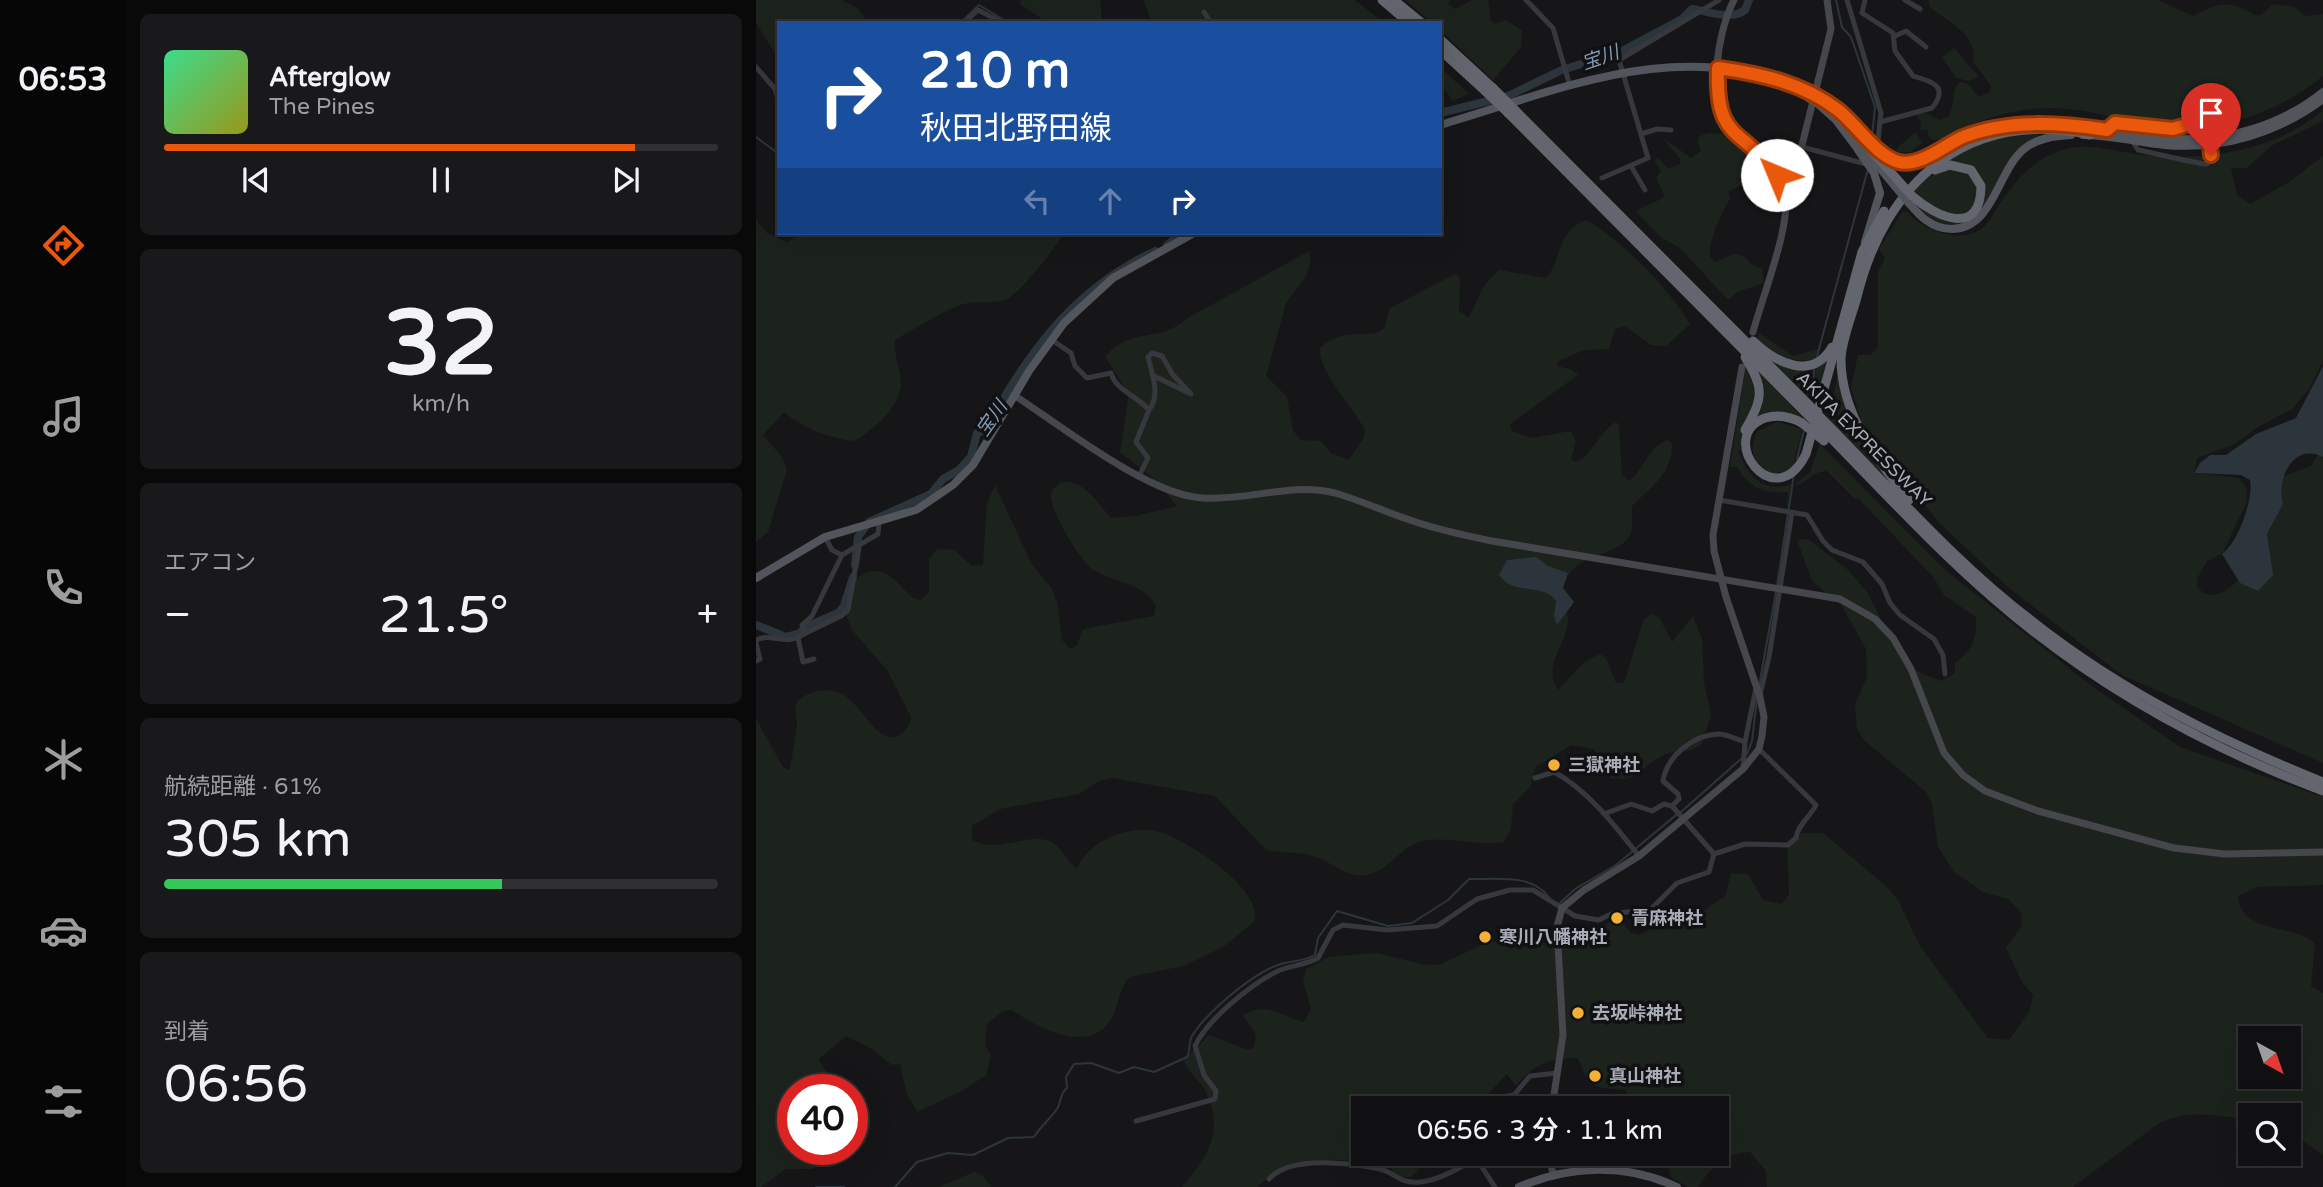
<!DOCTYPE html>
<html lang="ja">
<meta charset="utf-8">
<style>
body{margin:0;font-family:"Varela Round","Noto Sans JP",sans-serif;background:#19191b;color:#f1f3f6;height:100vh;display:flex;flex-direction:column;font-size:26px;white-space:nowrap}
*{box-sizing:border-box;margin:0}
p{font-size:23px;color:#9c9d9f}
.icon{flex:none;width:38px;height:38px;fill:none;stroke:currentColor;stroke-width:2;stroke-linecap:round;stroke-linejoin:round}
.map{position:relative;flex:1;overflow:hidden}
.panel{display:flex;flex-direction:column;gap:14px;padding:14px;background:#09090a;width:630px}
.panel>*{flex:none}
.top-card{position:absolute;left:21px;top:21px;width:665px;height:214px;border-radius:0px;box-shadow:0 7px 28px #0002,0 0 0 2px #303032;background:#1a4fa0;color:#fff;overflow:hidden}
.needle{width:46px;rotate:140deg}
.fabs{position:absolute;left:1482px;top:1026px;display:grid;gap:14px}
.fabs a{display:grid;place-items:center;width:63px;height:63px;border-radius:0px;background:#101012;box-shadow:0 7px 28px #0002,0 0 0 2px #303032;font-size:35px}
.speed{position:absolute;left:21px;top:1074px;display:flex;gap:14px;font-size:35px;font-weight:700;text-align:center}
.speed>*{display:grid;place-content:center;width:91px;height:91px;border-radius:50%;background:#101012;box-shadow:0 7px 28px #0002,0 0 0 2px #303032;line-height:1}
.speed .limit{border:10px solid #d22;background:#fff;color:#111}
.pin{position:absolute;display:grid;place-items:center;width:60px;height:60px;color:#fff;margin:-72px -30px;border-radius:50% 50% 50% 0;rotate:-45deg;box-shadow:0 0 7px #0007}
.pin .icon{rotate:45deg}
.me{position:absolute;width:77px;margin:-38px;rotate:315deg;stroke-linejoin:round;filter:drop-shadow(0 0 5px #0008)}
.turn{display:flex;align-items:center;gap:24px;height:147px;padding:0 28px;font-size:32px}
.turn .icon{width:91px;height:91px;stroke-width:2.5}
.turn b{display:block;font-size:49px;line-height:60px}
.lanes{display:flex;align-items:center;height:66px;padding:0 28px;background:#0003;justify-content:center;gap:35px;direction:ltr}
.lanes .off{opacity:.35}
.big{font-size:52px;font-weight:600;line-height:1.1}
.panel .card{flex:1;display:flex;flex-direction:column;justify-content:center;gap:10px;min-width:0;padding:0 24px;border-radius:10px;background:#19191b}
.panel .dial{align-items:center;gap:0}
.dial b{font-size:91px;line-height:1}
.song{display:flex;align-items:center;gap:21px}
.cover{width:84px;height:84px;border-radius:10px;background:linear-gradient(135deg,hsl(150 70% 55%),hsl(60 70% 35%))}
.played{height:7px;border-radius:4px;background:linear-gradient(90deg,#ea580c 85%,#303032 85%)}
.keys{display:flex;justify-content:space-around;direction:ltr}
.heat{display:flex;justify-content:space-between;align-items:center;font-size:38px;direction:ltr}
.charge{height:10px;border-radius:5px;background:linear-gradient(90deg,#34c759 61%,#303032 0)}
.trip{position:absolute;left:595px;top:1096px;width:378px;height:70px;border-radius:0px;background:#101012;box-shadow:0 7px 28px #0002,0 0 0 2px #303032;font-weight:600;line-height:70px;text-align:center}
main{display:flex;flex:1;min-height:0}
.dock{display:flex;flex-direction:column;width:126px;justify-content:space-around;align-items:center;background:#060607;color:#9c9d9f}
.dock .icon{width:49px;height:49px}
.dock .active{color:#ea580c}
.dock b{font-size:32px;color:#f1f3f6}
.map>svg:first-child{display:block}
</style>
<main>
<nav class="dock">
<b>06:53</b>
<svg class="icon active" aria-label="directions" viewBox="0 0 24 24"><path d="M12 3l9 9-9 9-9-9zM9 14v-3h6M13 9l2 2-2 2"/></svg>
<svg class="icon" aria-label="music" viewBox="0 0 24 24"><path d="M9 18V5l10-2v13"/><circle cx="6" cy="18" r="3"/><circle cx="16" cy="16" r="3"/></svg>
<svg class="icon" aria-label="phone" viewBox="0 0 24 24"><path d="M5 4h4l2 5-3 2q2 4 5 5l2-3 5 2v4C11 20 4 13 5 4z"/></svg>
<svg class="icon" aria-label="climate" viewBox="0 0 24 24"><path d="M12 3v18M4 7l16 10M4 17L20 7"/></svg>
<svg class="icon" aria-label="car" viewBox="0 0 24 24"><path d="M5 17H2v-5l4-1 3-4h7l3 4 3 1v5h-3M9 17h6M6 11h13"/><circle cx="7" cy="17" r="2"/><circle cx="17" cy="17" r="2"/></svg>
<svg class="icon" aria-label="filters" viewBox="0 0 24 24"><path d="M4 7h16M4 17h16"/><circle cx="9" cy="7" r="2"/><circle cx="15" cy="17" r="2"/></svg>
</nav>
<section class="panel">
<div class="card">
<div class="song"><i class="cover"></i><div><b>Afterglow</b><p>The Pines</p></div></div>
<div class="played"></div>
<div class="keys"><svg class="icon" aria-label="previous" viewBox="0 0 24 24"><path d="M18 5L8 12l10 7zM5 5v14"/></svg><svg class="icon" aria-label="pause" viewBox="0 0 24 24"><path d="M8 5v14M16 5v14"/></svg><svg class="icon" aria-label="next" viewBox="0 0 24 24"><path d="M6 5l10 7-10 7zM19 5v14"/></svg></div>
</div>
<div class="card dial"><b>32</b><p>km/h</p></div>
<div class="card"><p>エアコン</p>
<div class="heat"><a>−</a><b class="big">21.5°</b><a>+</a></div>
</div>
<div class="card"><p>航続距離 · 61%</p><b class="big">305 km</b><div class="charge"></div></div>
<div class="card"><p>到着</p><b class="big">06:56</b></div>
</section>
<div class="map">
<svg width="1567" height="1187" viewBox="0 0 1567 1187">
<rect width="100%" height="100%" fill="#161618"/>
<g fill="#1c231d" fill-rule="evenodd">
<polygon points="0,0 85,0 102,8 112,23 23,23 23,60 0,23"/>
<polygon points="265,0 344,0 346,23 292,23 264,4"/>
<polygon points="387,0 599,0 628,23 396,23"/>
<polygon points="649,0 694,0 692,4 699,9 716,0 732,0 735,20 739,24 750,20 766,31 765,47 737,80 684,30 684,23 677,23"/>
<path d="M1172,0H1402L1437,16C1466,1 1472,0 1499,15H1505L1517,4L1539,7L1548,16L1567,14V76C1527,110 1466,132 1414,127C1375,123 1336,109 1298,108C1258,107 1220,120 1186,139L1177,140L1173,137L1168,119L1170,130H1164L1165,123L1160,114L1170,113L1183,120L1193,116C1199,105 1195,88 1204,82L1213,84L1222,97L1234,92L1235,86L1217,61C1223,36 1191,21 1174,7Z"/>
<polygon points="1198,48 1223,77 1213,81 1200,78 1186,57"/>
<polygon points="684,67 713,94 696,101 690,91 684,91"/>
<path d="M1567,110V120L1561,124L1515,146L1491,168H1475L1481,195L1494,204L1533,182L1567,156V361L1553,389L1536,409L1502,427L1479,444L1441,458L1438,473L1483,478L1490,487L1491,502L1466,554L1451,561L1442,577L1441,587C1455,603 1471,592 1483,579L1523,478L1555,466L1567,447V763L1366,675L1253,588L1183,523L1106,424L1095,387L1102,355H1114L1122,347V272L1129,258L1123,249L1146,212H1152C1164,230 1204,243 1224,230C1233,225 1237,213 1243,205C1260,180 1276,160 1306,150C1328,142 1357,151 1380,154C1444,162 1517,153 1567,110Z"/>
<polygon points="1160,132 1166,143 1154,152 1141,152 1141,148"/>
<path d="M1282,132L1283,138L1259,154L1246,171L1229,209L1204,227C1177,225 1172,221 1155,199C1232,262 1253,158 1192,163C1215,140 1251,137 1282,132Z"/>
<path d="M952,133L972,134L1004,163L995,170L986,185L972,192L974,198C965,215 953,236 954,258L960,262L977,254L988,256L995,264L1006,269L1008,283L981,292L972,300L924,248L904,237L880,211L909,197L900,178L905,171L899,161L902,158L912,169L924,164V159L907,138L935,158L945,151L942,142L944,136Z"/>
<polygon points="1198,166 1218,176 1223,193 1213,213 1190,216 1155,193 1171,177"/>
<path d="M0,220L11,233L31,242L47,233H308C302,245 263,294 251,299C237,305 222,300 208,304C190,309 156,330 139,340C137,354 145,368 145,383C144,408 117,430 98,441C73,438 46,428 28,412L7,435L25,456L31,469L12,532L0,542Z"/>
<path d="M830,220C864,238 915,291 934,324L910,346L895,345L869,326L859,329L853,349L828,350L802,361L801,366L814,369L822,375L754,424L756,431L776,438L815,431L820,442L815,459L819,462C837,456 842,432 860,422L863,425L866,475L873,481C889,469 890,448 912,440L916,444C916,474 895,487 876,506C875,516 879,528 873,537C862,555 827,552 811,577C802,591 812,604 812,619C812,644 785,665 802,690L827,663L844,654L850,658L860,683H868L888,619L896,614L903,617L916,642L937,616L946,639L948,682L955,715L945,745C929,755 921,750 908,755C883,766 887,783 854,778L838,749L815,745L780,767L774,787L757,804L755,830L748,842C723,846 697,837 672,840C650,842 640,861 622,871C595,886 578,860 553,855C538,852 524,853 510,850L459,796L356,778L343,781L323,794L244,809L216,826V840C242,854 269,833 293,841C306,846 309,861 321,868C332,841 375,823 404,832C432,841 506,888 499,921L467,947L427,966L374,977C362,989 363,1007 354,1021C331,1055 281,1027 256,1010L247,1011L231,1024L229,1045L235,1056L230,1075L206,1091L161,1112L151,1094L144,1064L136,1065L113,1047L90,1036L63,1059C75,1091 132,1093 109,1143L56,1169H30L5,1187H0V719L27,767L34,770L41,725L39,705C45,697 52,693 62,691C95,685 102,714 123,732C138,744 152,734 155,717L131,670L96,630L84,601C94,582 113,560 135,577C146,584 152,599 165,600L173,592V558L182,549L198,550L216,566L227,565L231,503L239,485L275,563L296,589L301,602L306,640L314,649L321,646L326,630L332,628L398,616L400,607C390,583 356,582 336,569C324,560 293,510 295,494C296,489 301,486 305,482C328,480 341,502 355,518L380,516L421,506L399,480L364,452L373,394L349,357C374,326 403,344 430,319L553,251L555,261L550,276L530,303L510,376L531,397L537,430L544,440L565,441L575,453L593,460L607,439L609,430C599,410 561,370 564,348C588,325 617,340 627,329C631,324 631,315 634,308L699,274L704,278L703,312L713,317L729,284L743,270L790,278C804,263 802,237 820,225C823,223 827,222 830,220ZM37,1090H96V1150H37Z"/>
<polygon points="1003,333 1037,356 1061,349 1059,361 1025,359 1001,339"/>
<polygon points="1000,346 1035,368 1076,355 1061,409 1057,405 1060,369 1052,370 1053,401"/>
<path d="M990,366L1001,397L983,452C990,474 1009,495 1035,484L1031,509L1032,492C1009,494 993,488 981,467H974Z"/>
<polygon points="1084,369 1095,420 1133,483 1071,418"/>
<polygon points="1004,372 1049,420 1026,414 994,428"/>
<path d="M1021,422L1046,429L1036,470L1014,474C998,461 991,451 1002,431Z"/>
<path d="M1064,444L1189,570L1333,684L1424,747L1567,797V885L1502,887L1482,896C1484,935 1540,923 1559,944L1555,986L1567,993V1155L1533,1131V1115H1494V1120C1463,1116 1431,1108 1402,1124L1317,1187H1011L1010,1171L994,1152C971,1152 954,1169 942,1187H931L915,1177L909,1153H961V1108H877L869,1090L846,1088L833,1083L822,1058C795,1058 777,1064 760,1086L751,1074L719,1108H607V1151L603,1153L601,1162C565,1157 528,1159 502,1187H426C451,1158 469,1131 450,1092C444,1079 431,1073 428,1060L453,1035L492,1050L497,1048C505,1032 494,1028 487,1016C509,1000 527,1017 548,1022L555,1009L547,981L550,969L573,957L605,954L622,953L665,964L683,965L732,942L758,940L791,931L817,941L862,918L875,933L883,935L895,929L934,920L969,896L975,873L992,874L1007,900L1026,904L1033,894L1031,849L1045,833H1067L1130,886L1142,900L1164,946L1232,1038L1253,1040L1274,1010L1277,995L1266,982L1250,948L1266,925L1265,912L1252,899L1227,892L1198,872L1182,847L1176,804L1170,792L1109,741L1101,729L1099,704L1111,677L1110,649L1086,606L1056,581L1041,540L1052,539L1091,569L1111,592L1150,667L1185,681L1199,673V663C1216,651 1222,638 1220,617L1188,595L1178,578L1102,498L1099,499L1071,471C1053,472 1052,484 1037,486L1054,472ZM1494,1038H1533V1076H1494Z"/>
<path d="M628,1153H673C667,1166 654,1187 638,1173C634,1167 633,1159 628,1153Z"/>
<polygon points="218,1172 226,1175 236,1187 183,1187"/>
</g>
<g fill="#2c353c">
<path d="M1567,366V457C1537,442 1520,479 1527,504L1511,534L1517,575L1502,591L1484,583L1466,554C1482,543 1498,498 1494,480L1485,475L1438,473L1444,463L1454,455H1470L1500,434L1540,418Z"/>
<path d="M780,557L792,566L812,573L807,588L818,602L801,625L798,616L800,601C787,582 757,596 743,575L751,560Z"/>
</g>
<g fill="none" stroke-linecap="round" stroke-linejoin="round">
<g stroke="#2c353c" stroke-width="2">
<polyline points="1080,0 1086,27 1095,37 1119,107 1116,136"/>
<polyline points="204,23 223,5 253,23"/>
<polyline points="0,137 23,154"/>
<polyline points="1061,356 1112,169"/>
<polyline points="1057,401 1058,369"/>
<polyline points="1041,459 1048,430"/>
<polyline points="1021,586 1038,474"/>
<polyline points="1003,686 1020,592"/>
<polyline points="991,754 996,741 1001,699"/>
<polyline points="925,812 986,758"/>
<polyline points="803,904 819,889 860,865 920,815"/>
<polyline points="60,1187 88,1187"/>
<path d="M139,1187L161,1162L192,1153L217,1155L252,1138L278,1137C284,1127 294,1119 301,1109C306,1101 303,1094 311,1088L310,1077L318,1064L335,1063L363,1073L378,1067L398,1072L431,1057C435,1050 432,1043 436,1036C450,1013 496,974 522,965C535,960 547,962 559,955L562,938L581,911L632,926L656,923L692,900L713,879C741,880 774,873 793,897"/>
</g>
<g stroke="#2c353c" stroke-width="8">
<path d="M684,113L752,96L806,70L866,51L926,19L936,9C952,11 975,21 989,10L993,0"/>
<polyline points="411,245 426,233"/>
<path d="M99,565L102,537L113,522L175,494L187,479L203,470L215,457L221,433L230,430C271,353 318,289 399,251"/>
<polyline points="0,625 30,637 42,634 52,626 82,613 88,606 97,577"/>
</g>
<g stroke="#37383d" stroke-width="5">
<polyline points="770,0 797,28 814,86"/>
<polyline points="1091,0 1125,113 1120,158"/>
<path d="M1109,0L1106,13L1137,33L1139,51L1157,76C1175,81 1194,86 1176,108L1124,122"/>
<polyline points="1149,0 1164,9"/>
<polyline points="448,12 455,23"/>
<polyline points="208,23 222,10 247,23"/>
<polyline points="1139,36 1150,31 1170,47"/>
<polyline points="0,67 19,89 23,101"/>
<polyline points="1351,130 1359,123 1417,129 1443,121 1452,128"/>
<polyline points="885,134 901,129 915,130"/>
<path d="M1377,142L1382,150C1394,152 1445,165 1451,164L1456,155"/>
<polyline points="1046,147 1110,164"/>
<polyline points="875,166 889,190"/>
<polyline points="846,178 892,158 863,60 963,0"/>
<path d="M296,340L315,353L319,366L331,378L355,373C360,391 382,396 393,410L380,442L392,458L383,476"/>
<path d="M393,410C405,395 396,374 392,357L396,353L406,356L417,375L435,394L396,375"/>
<polyline points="963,500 1051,515 1067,541 1076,550 1107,562 1126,584 1134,603 1144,615 1178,639 1187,655 1189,674"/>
<polyline points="69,537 76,550 86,555"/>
<polyline points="48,634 85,616 92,610 103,547"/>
<polyline points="42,638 47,662 58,659"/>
<path d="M0,640C16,632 29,647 48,634L46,625L56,616L86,555L122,534L123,523"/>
<polyline points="0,643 4,659 0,661"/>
<polyline points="1004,695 1013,657 1036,512"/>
<polyline points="987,769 989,742 1000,688"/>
<path d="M779,778L798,772C832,790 860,827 883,856"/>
<polyline points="916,806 958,854"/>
<path d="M848,814L875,804L896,811L908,804L916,806L923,799L922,794L907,781C911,756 937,735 962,734C971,734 980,739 989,742"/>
<path d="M958,854L989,844L1032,845L1040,838C1041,826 1054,817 1060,805L1003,749"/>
<polyline points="729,1108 745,1097 758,1095 774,1076 801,1073"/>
<path d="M380,1121L459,1099L460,1091L448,1075L439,1046C451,1020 494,985 520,972C533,965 548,966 562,958L577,930L587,925L631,930L681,926L721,899L754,890H777L819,916L843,920L855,914L895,909L921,883L953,872L958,854"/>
<polyline points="720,1158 739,1187"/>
<path d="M513,1179C534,1155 595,1163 624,1169C640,1173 643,1184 664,1182C686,1180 710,1164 729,1153"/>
</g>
<g stroke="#45474d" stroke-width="7">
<path d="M978,0C961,32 950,104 976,133C997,155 1023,165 1029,197C1035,225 1005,301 997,332"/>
<polyline points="1025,183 1035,179 1039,173 1075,29 1071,0"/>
<path d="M258,395C305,426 394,496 447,498C492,501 535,482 579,493C604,500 629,512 654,520C681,530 708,535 736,541L1084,599L1119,619L1137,638L1155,669L1188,753L1207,775L1229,791L1282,811L1418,848L1469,854L1567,852"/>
<polyline points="796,1108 807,1035 801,927 806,908 828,890 883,856 987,769 1003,749 1006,736 1008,717 1004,697 970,597 958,551 957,535 986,367"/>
<polyline points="793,1153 797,1175"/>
</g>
<g stroke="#53555c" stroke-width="8">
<polyline points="1061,103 1080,120 1101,148"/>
<polyline points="1076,106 1105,131"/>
<path d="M684,125C806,89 930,33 1054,93"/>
<path d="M1327,135C1354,135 1382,142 1409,145C1465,150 1522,133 1567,99"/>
<path d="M1139,160C1164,169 1189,143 1212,135C1227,131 1244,128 1259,126C1305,120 1347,131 1392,137C1455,145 1517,132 1567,92"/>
<path d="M1152,202C1164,216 1175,229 1196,229C1238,228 1241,171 1268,149C1281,138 1299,136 1315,135"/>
<polyline points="1109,242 1124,193"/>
<polyline points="0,578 69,537 160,510 197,485 217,465 273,371 308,323 357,278 438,233"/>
<path d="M763,1187C814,1165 870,1163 921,1187"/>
</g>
<g stroke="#63666e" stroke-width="9">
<polyline points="626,0 653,23"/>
<polyline points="638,0 666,23"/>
<polyline points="684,39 737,88"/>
<polyline points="684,50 729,91"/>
<polyline points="1068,102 1105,139"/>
<polyline points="759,110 1052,404"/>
<polyline points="752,113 1049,412"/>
<polyline points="1219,137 1235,130"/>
<path d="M1156,196C1180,217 1225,238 1225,186L1215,170L1194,165L1179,170"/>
<path d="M997,341C1019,362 1056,382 1076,347"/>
<path d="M1046,423C1035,417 1022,414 1009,418C959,436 1018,518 1050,454L1106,252L1128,211"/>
<path d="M1073,426C1140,494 1204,567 1280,624C1367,692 1465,741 1567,782"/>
<path d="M989,430C1007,398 1009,389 989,357"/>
<path d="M1070,433C1125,489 1178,547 1237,598C1334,683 1447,746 1567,791"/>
<path d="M1153,500C1121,460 1085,414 1085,359C1086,339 1096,316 1101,297C1129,183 1211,108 1334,135"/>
</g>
<polyline stroke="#37383d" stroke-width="5" points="1452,128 1456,155"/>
<g stroke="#53555c" stroke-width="8">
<polyline points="1052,98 1061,103"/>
<polyline points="1105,131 1139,160"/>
<polyline points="1102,142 1152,202"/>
<polyline points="1102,150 1118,173 1124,193"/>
</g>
<g stroke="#63666e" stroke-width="9">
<polyline points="737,88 759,110"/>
<polyline points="729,91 752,113"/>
<polyline points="1105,139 1156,196"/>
<polyline points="1052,404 1073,426"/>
<polyline points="1049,412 1070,433"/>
<polyline points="1046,423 1068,441"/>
</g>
</g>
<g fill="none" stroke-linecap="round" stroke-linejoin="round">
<g stroke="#983908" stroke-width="18">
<path id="route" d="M1021,175C986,126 959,143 962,68C1005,74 1047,83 1082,110C1101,125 1120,156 1143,162C1164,167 1189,145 1207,137C1252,119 1305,123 1351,130L1359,123L1417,129L1443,121L1452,128L1455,155"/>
</g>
<use href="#route" stroke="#ea580c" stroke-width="12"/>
</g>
<g fill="#f2b134" stroke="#111113" stroke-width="2.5">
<circle cx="798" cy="765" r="7"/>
<circle cx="861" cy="918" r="7"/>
<circle cx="729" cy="937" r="7"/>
<circle cx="822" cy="1013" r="7"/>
<circle cx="839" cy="1076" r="7"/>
</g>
<g text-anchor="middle" stroke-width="7" stroke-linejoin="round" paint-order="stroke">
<g font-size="18" fill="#a8adb8" stroke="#111113">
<text transform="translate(1108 439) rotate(45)" y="6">AKITA EXPRESSWAY</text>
</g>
<g font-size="18" font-weight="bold" fill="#a8adb8" stroke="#111113" text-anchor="start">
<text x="812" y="771">三獄神社</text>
<text x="875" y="924">青麻神社</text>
<text x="743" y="943">寒川八幡神社</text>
<text x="836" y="1019">去坂峠神社</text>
<text x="853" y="1082">真山神社</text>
</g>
<g font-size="19" font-style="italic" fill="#7f9bb3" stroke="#111113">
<text transform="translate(844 57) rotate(-19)" y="7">宝川</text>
<text transform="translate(235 418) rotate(-55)" y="7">宝川</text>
</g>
</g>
</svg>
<div class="fabs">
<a><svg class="needle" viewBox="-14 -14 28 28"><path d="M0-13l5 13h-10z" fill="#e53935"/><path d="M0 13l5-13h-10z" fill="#9c9d9f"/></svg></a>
<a><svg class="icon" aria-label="search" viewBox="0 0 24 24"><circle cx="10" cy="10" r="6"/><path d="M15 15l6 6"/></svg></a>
</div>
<div class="speed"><div class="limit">40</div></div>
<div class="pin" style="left:1455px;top:155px;background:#d93025"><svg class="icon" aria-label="arrive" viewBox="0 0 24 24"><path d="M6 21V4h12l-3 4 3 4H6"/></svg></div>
<svg class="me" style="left:1021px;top:175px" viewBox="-20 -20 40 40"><circle r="19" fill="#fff"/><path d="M0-13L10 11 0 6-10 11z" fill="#ea580c"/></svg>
<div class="trip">06:56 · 3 分 · 1.1 km</div>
<div class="top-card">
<div class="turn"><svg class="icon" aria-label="right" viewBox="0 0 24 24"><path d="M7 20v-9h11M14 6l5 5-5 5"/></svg><div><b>210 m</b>秋田北野田線</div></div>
<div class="lanes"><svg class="icon off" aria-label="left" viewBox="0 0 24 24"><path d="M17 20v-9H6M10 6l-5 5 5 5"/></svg><svg class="icon off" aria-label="ahead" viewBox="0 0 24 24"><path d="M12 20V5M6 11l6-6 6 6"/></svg><svg class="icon" aria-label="right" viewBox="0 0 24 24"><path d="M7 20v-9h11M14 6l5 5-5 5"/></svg></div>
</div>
</div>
</main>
